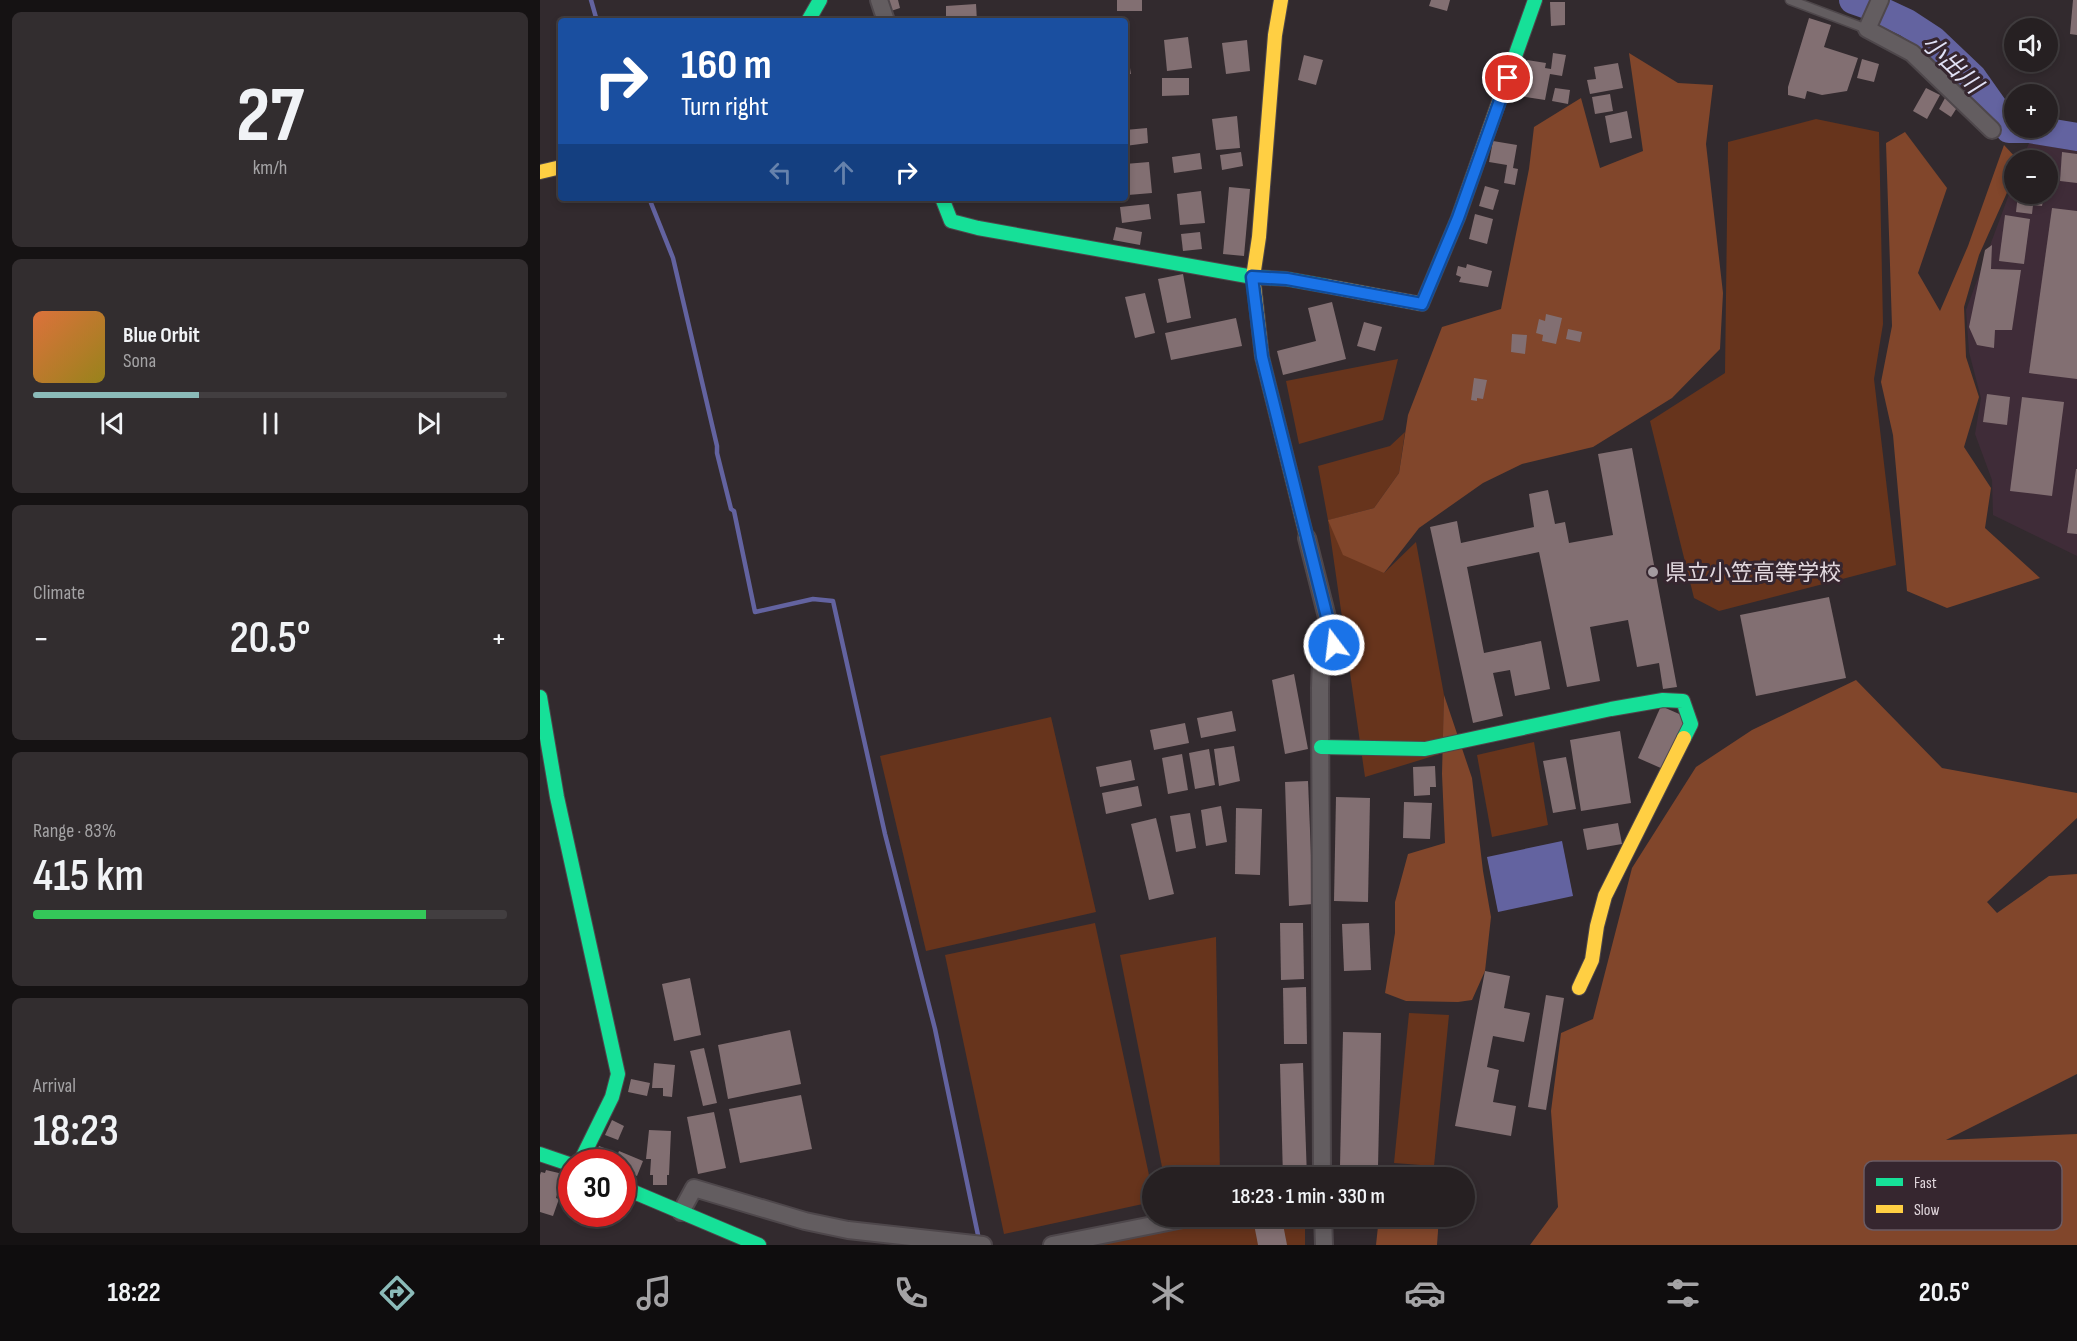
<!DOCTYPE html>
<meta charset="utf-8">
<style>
body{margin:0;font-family:"Sofia Sans Condensed","Noto Sans JP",sans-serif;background:#322d2f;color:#f1f3f6;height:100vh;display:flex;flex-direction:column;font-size:22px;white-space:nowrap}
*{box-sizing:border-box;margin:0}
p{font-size:20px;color:#a4a3a5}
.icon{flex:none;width:33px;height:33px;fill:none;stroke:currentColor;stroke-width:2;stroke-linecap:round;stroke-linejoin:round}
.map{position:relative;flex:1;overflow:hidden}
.side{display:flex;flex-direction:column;gap:12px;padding:12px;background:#151213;width:540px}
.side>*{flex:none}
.top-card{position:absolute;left:18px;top:18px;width:570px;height:183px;border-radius:6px;box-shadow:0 3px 9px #0003,0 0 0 2px #423e40;background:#1a4fa0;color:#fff;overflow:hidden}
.fabs{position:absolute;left:1464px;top:18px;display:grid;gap:12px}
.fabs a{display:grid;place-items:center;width:54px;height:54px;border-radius:50%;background:#262022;box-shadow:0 3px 9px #0003,0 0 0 2px #423e40;font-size:30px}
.speed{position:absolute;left:18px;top:1149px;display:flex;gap:12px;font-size:30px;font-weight:700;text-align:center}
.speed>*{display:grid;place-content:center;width:78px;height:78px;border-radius:50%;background:#262022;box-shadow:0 3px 9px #0003,0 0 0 2px #423e40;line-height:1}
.speed .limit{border:9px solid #d22;background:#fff;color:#111}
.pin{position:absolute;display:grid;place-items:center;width:51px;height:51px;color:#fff;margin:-26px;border:3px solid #fff;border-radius:50%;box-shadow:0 2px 6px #0007}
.me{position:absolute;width:66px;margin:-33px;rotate:345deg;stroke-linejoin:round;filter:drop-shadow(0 0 4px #0008)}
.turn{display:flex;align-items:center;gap:21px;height:126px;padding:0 24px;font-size:27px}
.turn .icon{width:78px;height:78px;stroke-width:2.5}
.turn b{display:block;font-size:42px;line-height:51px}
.lanes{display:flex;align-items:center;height:57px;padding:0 24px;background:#0003;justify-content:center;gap:30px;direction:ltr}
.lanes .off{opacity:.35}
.big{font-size:45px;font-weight:600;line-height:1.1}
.side .tile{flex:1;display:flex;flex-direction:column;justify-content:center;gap:9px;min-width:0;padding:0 21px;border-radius:9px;background:#322d2f}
.side .dial{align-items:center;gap:0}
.dial b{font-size:78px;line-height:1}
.song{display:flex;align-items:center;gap:18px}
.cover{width:72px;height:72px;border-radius:9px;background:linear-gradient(135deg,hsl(20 70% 55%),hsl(50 70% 35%))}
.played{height:6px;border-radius:3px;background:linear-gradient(90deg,#8bbbb9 35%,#423e40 35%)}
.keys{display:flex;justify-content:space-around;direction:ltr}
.heat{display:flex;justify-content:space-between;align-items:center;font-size:33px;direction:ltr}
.charge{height:9px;border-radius:4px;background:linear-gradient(90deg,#34c759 83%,#423e40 0)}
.trip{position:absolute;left:602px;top:1167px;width:333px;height:60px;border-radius:30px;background:#262022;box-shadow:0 3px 9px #0003,0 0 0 2px #423e40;font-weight:600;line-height:60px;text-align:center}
.tab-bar{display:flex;height:96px;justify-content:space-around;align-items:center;background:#0f0d0e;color:#a4a3a5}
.tab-bar .icon{width:42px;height:42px}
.tab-bar .current{color:#8bbbb9}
.tab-bar b{font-size:27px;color:#f1f3f6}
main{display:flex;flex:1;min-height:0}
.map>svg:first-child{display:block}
</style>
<main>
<section class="side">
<div class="tile dial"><b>27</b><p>km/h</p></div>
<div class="tile">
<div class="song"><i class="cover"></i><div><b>Blue Orbit</b><p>Sona</p></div></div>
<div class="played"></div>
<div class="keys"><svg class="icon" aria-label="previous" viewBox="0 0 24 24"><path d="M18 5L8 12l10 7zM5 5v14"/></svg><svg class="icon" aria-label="pause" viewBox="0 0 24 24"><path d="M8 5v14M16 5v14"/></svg><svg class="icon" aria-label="next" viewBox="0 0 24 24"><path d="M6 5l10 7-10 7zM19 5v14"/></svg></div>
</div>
<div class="tile"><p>Climate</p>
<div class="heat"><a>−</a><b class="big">20.5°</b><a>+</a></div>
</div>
<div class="tile"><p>Range · 83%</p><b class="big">415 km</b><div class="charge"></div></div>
<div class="tile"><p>Arrival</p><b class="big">18:23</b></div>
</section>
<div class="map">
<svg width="1537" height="1245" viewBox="0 0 1537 1245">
<rect width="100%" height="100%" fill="#322a2e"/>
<polygon fill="#3f2c38" points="1489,143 1537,151 1537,556 1453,515 1452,480 1435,434 1441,398 1429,352 1426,310 1474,181 1474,194 1508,194 1508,160 1482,160"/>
<g fill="#67341c">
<polygon points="1276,119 1339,132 1343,324 1334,379 1356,565 1179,611 1154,598 1110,421 1185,373 1188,142"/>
<polygon points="858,359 843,420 759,444 746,381"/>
<polygon points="865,432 859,473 834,508 789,520 844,573 876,542 904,695 903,753 825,777 788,520 778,466 850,446"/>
<polygon points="511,717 556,912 386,951 340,756"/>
<polygon points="994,742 1008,825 952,837 937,755"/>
<polygon points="555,923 612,1189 612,1202 464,1234 405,955"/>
<polygon points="676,937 680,1177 624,1177 580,955"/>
<polygon points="869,1013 909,1015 894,1166 854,1163"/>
<polygon points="699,1217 765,1217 765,1245 513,1245"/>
</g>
<g fill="#81462b">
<polygon points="1089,53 1138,83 1173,85 1166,144 1183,293 1180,349 1132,398 1053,447 982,464 943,483 879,528 844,573 803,555 788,520 834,508 859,473 868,415 902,327 961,309 989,169 994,127 1041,98 1060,168 1103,151"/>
<polygon points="1365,132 1407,188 1378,273 1400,311 1428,246 1464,145 1478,160 1474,160 1474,177 1439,255 1424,307 1426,357 1439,397 1424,447 1451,488 1445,528 1500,578 1407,608 1367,591 1353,435 1341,382 1352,326 1346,143"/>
<polygon points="1316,680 1402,768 1537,793 1537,818 1447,902 1457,913 1509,876 1537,874 1537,1074 1406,1140 1537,1134 1537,1245 990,1245 1018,1207 1011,1111 1021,1033 1053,1019 1092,868 1156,767 1212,730"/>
<polygon points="904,695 932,778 943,871 951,917 945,971 932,1000 918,1002 866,1001 845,993 855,933 855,902 868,854 905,843 902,774"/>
<polygon points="884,1168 914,1168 909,1177 854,1177"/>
<polygon points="839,1217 899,1217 897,1245 836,1245"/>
</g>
<polygon fill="#6363a0" points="1022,841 1033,896 958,912 947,857"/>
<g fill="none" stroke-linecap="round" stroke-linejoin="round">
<g stroke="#6363a0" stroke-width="4.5">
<polyline points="51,0 57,21"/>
<polyline points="109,198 133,258 177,446 177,453 191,509 194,511 215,612 273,599 293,601 345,834 395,1029 438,1235"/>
</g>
<polyline stroke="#6363a0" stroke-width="28" points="1313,0 1333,7 1367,23 1393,40 1433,78 1469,129 1489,129 1537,137"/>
</g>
<g fill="#826f72">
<polygon points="345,0 358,0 360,8 348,12"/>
<rect x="577" y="0" width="25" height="11"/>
<polygon points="891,0 910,0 907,11 889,6"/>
<polygon points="1533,0 1537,0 1537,35 1530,34"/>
<polygon points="1010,2 1025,2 1025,25 1011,26"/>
<polygon points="436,4 437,21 406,21 406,6"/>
<polygon points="1269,18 1291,25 1284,47 1318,58 1307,91 1282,95 1267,91 1265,99 1248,95 1248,87"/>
<polygon points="648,37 652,68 627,71 624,40"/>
<polygon points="585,38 591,74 585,74"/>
<polygon points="707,40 710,71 686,74 682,43"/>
<polygon points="1013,53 1026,55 1022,76 1010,74 1005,100 980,96 987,60 1006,63 1005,68 1011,69"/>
<polygon points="764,55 783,60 776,85 758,80"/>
<polygon points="1322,59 1339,64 1334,82 1317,78"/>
<polygon points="1078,63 1083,88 1050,94 1047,80 1056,79 1054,67"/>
<polygon points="622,78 649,78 649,95 622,96"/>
<polygon points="1015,88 1030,90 1028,104 1012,101"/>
<polygon points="1386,88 1400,95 1387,119 1373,111"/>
<polygon points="1070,94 1073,111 1055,114 1052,97"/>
<polygon points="1405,98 1418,106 1411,117 1399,109"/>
<polygon points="1087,111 1092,138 1070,143 1065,116"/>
<polygon points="697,116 700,148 676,150 672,119"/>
<polygon points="607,128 608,143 585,146 585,130"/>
<polygon points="953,141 977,145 973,168 978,169 975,185 964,183 967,165 949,162"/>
<polygon points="701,152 703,166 682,170 680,155"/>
<polygon points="1522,152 1537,154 1537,183 1520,181"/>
<polygon points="660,153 662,169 634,173 632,157"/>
<polygon points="609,162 612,193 588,195 585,164"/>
<polygon points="945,186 959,190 953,210 939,206"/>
<polygon points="689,187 710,189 704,256 683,254"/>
<polygon points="661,191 665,223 640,225 637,194"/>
<polygon points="1478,194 1504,194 1502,206 1493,205 1492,214 1476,212"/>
<polygon points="609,204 611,219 582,223 580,207"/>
<polygon points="1512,208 1537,211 1537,379 1489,373"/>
<polygon points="935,214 953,219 947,244 929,239"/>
<polygon points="1465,215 1490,219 1484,264 1459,261"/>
<polygon points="576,227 602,232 600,245 573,240"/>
<polygon points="660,232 662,249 643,251 641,234"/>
<polygon points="1452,245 1451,269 1481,270 1472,330 1455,330 1454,348 1437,345 1429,327 1445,250"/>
<polygon points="927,264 952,271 948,287 919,282 921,277 916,275 918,266 926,268"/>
<polygon points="643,274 651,318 627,323 618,279"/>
<polygon points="605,293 615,333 595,338 585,297"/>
<polygon points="792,302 806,359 743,375 737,351 776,341 768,308"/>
<polygon points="1006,314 1022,318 1016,344 1002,341 1003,335 996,333 999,319 1005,321"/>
<polygon points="696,318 702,346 631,360 625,333"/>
<polygon points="824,322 842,327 835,351 817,346"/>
<polygon points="1028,329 1042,332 1040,342 1026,339"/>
<polygon points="972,334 987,335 985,354 971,352"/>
<polygon points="934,378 947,380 943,399 937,398 937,401 931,400"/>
<polygon points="1447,394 1470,397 1467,425 1443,422"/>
<polygon points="1482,397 1524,402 1512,496 1470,491"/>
<polygon points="1092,448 1137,687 1123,689 1119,663 1097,667 1088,620 1050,627 1060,681 1027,687 999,552 927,567 944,653 1001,641 1010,689 975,696 970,670 953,673 963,716 933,723 890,527 917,521 921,543 994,527 989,494 1008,490 1015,524 1025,522 1029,543 1073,535 1058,454"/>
<polygon points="1536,469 1537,469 1537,534 1527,533"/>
<polygon points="1289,597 1306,678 1216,696 1200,615"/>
<polygon points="754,674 768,749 745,754 732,680"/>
<polygon points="1121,706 1146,717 1123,769 1098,758"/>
<polygon points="692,711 696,731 661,738 657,718"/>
<polygon points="645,723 649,743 614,750 610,730"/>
<polygon points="1080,731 1091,803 1041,811 1030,740"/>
<polygon points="694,746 700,781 679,786 674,749"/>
<polygon points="669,749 675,785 655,789 649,753"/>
<polygon points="642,754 648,790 628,794 622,758"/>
<polygon points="1026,757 1036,809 1013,813 1003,761"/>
<polygon points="591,760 595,780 560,787 556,767"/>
<polygon points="895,766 896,787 890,787 890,795 874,796 873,767"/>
<polygon points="768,781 773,904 749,906 745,782"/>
<polygon points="598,786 602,806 566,814 562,793"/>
<polygon points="796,797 830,798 828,902 794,901"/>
<polygon points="864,802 892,803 890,839 863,838"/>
<polygon points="681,806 687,842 666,846 661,810"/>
<polygon points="696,808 722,809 720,875 695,874"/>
<polygon points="650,813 656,848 636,852 630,816"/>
<polygon points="616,818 634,894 609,900 591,824"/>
<polygon points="1078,823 1082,844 1047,850 1043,829"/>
<polygon points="740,923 763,923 764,979 741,980"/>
<polygon points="829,923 831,970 804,971 802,924"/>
<polygon points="945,971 970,976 964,1008 990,1013 984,1042 953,1036 947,1067 959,1070 953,1102 976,1106 971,1136 915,1126"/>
<polygon points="150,978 161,1035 134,1041 122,984"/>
<polygon points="766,987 767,1044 744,1044 743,988"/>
<polygon points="1006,995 1024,998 1006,1110 988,1107"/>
<polygon points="250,1030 261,1084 188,1099 178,1045"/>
<polygon points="803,1032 841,1033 838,1167 800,1166"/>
<polygon points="164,1048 177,1103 163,1106 150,1051"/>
<polygon points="114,1063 135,1065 132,1097 123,1096 123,1088 112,1088"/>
<polygon points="763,1063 767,1178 743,1178 740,1064"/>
<polygon points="91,1079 110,1083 107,1096 88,1092"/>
<polygon points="261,1095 272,1149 200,1163 189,1109"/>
<polygon points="174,1112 186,1168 158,1174 147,1117"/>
<polygon points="72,1120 84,1126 78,1140 65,1135"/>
<polygon points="109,1130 131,1131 129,1175 127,1175 127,1185 113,1185 113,1175 110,1175 111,1159 106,1159"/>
<polygon points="59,1146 72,1151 68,1162 54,1157"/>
<polygon points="79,1151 103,1161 97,1176 82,1170 82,1162 75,1162"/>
<polygon points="6,1170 23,1174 16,1198 19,1199 13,1216 0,1212 0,1175 1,1172 5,1173"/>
<polygon points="742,1219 747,1245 718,1245 714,1224"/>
</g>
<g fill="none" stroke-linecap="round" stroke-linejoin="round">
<g stroke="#4e474b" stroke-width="11">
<polyline id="lane" points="1250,0 1327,29"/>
</g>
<g stroke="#4e474b" stroke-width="20">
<g id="street">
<polyline points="339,0 346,21"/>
<polyline points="1340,0 1327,29 1372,53 1452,130"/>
<polyline points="767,538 794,645 781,659 780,688 782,1178"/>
<polyline points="141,1212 154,1188 265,1221 308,1230 443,1245"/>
<polyline points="783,1216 784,1245"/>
<polyline points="512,1245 658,1216"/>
</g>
</g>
<g stroke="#4e474b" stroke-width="16">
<g id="fast">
<polyline points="268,21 280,0"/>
<polyline points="967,79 995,0"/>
<polyline points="402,198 411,221 438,228 713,277 747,279 786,286"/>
<polyline points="0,697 17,797 78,1074 72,1097 40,1162"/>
<polyline points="781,747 885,749 1071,709 1123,700 1143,701 1151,724 1144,738"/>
<polyline points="0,1154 32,1165"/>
<polyline points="82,1187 219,1245"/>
</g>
</g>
<g stroke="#4e474b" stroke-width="16">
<g id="slow">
<polyline points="741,0 735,35 719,237 713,277 722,357 767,538"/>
<polyline points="0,172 21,167"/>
<polyline points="786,286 882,304 918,218 967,79"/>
<polyline points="1039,988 1052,960 1057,926 1065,896 1144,738"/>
</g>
</g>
<use href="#lane" stroke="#635d60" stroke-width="8"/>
<use href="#street" stroke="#635d60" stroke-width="16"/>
<use href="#fast" stroke="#16e098" stroke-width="14"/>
<use href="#slow" stroke="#ffcf43" stroke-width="14"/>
</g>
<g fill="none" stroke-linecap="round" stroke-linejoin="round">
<g stroke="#114b97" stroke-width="15">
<polyline id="route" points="794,645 722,357 712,277 747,279 882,304 918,218 968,78"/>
</g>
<use href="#route" stroke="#1a73e8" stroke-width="10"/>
</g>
<circle fill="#a49ba0" stroke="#36262f" stroke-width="2" cx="1113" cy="572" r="6"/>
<g text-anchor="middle" stroke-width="6" stroke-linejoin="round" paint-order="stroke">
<g font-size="22" fill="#e2d8de" stroke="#36262f" text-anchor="start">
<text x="1125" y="580">県立小笠高等学校</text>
</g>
<g font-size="24" font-style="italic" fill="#e0e1f5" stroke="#36262f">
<text transform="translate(1412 64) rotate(44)" y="8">小出川</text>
</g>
</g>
<rect x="1324" y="1161" width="198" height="69" rx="9" fill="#36262f" stroke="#6a5b64" stroke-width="1.5"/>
<rect x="1336" y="1178" width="27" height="8" fill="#16e098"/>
<rect x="1336" y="1205" width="27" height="8" fill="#ffcf43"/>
<g font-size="16" fill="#e2d8de">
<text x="1374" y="1188">Fast</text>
<text x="1374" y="1215">Slow</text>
</g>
</svg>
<div class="fabs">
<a><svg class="icon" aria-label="sound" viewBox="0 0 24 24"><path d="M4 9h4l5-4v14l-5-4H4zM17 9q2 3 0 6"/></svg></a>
<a>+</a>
<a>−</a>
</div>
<div class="speed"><div class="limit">30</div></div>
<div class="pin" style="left:968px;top:78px;background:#d93025"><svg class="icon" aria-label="arrive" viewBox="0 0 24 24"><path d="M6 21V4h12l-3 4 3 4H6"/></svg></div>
<svg class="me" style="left:794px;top:645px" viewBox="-20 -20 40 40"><circle r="17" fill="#1a73e8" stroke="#fff" stroke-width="3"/><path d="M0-11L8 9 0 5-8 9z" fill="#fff"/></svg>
<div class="trip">18:23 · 1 min · 330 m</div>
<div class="top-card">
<div class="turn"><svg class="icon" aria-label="right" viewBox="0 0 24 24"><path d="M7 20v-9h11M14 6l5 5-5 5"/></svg><div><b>160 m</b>Turn right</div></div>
<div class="lanes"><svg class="icon off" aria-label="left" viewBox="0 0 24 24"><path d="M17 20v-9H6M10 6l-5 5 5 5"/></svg><svg class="icon off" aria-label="ahead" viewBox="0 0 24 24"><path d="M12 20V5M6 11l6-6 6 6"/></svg><svg class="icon" aria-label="right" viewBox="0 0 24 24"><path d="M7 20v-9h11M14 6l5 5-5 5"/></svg></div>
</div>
</div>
</main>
<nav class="tab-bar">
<b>18:22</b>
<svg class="icon current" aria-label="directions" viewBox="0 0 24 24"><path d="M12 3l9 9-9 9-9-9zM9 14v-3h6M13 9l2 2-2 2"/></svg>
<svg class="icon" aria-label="music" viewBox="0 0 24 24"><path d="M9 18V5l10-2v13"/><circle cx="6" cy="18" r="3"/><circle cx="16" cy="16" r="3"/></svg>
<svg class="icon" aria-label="phone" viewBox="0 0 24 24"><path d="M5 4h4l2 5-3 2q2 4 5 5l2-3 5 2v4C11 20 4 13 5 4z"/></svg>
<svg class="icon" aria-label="climate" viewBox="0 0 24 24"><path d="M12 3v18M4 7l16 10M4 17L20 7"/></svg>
<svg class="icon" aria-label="car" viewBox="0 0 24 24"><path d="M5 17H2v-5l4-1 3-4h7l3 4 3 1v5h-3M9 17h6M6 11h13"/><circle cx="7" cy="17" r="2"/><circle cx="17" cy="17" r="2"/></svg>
<svg class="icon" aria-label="filters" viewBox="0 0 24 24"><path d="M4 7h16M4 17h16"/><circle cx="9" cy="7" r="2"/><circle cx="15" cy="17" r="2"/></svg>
<b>20.5°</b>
</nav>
